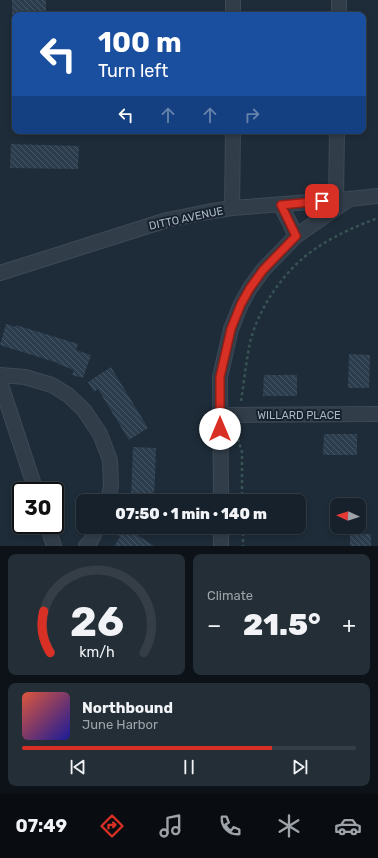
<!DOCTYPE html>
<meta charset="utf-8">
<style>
body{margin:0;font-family:Rubik,sans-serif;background:#232e37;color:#f1f3f6;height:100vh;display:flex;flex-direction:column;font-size:15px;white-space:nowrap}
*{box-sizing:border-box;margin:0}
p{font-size:13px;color:#9ea3a9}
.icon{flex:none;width:22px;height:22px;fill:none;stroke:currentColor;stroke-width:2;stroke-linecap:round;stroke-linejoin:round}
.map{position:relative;height:546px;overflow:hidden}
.details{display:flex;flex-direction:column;gap:8px;padding:8px;background:#0c1218;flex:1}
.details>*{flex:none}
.banner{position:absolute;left:12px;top:12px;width:354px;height:122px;border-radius:8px;box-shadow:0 2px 6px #0003,0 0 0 1px #353e47;background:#1a4fa0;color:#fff;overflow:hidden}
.needle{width:26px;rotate:273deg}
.controls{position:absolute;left:330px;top:498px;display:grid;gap:8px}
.controls a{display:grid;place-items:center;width:36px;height:36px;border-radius:8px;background:#16212b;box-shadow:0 2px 6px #0003,0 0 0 1px #353e47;font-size:20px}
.speed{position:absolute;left:12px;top:482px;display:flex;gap:8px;font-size:20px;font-weight:700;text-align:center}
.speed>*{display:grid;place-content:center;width:52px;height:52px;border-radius:50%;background:#16212b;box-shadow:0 2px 6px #0003,0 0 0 1px #353e47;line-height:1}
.speed .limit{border:2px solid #111;border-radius:6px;background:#fff;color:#111}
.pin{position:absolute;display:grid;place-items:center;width:34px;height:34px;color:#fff;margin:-17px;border-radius:8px;box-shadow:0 2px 6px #0006}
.me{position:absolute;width:44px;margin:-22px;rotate:0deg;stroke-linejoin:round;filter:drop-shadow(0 0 3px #0008)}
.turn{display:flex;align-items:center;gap:14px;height:84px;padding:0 20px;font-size:18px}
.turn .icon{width:52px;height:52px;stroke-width:2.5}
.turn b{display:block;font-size:28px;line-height:34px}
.lanes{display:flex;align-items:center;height:38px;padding:0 20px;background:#0003;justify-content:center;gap:20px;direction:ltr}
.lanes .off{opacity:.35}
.big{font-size:30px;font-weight:800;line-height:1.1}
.details .widget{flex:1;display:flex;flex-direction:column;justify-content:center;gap:6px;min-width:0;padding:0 14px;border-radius:8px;background:#232e37}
.details .dial{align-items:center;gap:0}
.dial svg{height:104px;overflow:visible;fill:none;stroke:#353e47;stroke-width:7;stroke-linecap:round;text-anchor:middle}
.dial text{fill:#f1f3f6;stroke:none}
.song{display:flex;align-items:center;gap:12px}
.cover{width:48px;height:48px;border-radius:6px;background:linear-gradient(135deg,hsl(10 70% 55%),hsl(240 70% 35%))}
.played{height:4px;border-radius:2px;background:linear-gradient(90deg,#d93025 75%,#353e47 75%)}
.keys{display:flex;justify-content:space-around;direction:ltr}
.heat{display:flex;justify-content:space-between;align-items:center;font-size:22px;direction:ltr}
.details .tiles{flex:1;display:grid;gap:8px;grid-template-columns:1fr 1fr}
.widget:last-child{grid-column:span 2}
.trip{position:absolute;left:76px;top:494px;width:230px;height:40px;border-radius:8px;background:#16212b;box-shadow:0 2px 6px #0003,0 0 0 1px #353e47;font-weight:800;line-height:40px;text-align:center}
.menu{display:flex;height:64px;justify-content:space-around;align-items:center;background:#090d11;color:#9ea3a9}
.menu .icon{width:28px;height:28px}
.menu .active{color:#d93025}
.menu b{font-size:18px;color:#f1f3f6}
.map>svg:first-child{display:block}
</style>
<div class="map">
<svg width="378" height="546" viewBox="0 0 378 546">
<defs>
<pattern id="building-back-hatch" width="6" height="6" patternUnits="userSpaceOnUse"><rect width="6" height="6" fill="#2c3d4e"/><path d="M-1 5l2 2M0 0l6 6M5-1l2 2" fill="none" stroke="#485766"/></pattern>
</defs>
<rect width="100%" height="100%" fill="#1e2c39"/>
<g fill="url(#building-back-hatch)">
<rect x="12" y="0" width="34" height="15"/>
<polygon points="11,144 79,146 78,169 10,168"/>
<polygon points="6,324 16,327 16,325 78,344 76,350 91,355 83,378 72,375 74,370 58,364 58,363 0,345"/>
<polygon points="349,354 370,355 369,388 348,388"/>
<polygon points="111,367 148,428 129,440 98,389 94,392 88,382"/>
<polygon points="264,375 297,375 297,396 263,396"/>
<polygon points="324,434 357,434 357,455 323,455"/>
<polygon points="133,447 156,448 154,501 131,501"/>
<polygon points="123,527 125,527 154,546 114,546 120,537 117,535"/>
<rect x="350" y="534" width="21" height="12"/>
</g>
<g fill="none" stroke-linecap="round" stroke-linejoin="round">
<g stroke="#3e4956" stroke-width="16">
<g id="minor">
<polyline points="233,15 233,0"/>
<polyline points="339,15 339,0"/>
<polyline points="336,200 337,131"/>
<polyline points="281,205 296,236"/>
<polyline points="232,208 233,131"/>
<polyline points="0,273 167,220 207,212 232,208 349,199 378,196"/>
<polyline points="0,375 25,377 52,385 68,395 84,410 100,434 110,460 111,485 108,501"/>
<polyline points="0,382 36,491"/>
<polyline points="220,415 378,414"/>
<polyline points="221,501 220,377 231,329 241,304 250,288 263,270 296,236 348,200"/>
<polyline points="47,525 54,546"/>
<polyline points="221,527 221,546"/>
<polyline points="86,546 90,542 98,527"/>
</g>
</g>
<g stroke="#385353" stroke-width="2.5" stroke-dasharray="3 3" stroke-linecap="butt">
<path d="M241,401C244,382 246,362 250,343C258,308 285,269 315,249C334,236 356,226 378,218"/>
<polyline points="236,433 242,452 242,501"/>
<polyline points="243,527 243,546"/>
</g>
<use href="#minor" stroke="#313d49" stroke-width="14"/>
</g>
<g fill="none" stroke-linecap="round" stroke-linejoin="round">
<g stroke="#8d1f18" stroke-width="10">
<polyline id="route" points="220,429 220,377 231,329 241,304 250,288 263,270 296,236 281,205 322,201"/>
</g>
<use href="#route" stroke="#d93025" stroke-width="7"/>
</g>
<g text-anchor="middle" stroke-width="4" stroke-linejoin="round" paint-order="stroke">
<g font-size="11" fill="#abb8c6" stroke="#17222e">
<text transform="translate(186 218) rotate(-12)" y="4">DITTO AVENUE</text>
<text x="299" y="419">WILLARD PLACE</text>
</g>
</g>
</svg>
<div class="controls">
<a><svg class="needle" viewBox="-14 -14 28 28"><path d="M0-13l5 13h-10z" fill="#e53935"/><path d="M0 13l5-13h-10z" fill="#9ea3a9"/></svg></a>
</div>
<div class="speed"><div class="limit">30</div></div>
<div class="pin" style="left:322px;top:201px;background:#d93025"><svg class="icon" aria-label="arrive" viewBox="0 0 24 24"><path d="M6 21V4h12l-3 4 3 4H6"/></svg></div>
<svg class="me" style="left:220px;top:429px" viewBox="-20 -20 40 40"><circle r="19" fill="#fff"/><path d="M0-13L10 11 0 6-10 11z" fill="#d93025"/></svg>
<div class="trip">07:50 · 1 min · 140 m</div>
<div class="banner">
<div class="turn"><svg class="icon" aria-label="left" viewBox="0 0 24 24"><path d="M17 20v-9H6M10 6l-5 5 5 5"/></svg><div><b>100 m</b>Turn left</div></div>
<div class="lanes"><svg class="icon" aria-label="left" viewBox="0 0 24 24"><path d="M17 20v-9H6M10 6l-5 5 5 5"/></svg><svg class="icon off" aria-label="ahead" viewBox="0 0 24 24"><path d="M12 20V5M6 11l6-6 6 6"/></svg><svg class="icon off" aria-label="ahead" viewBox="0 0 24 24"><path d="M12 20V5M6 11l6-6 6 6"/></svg><svg class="icon off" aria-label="right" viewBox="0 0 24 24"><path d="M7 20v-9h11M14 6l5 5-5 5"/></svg></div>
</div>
</div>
<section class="details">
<div class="tiles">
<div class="widget dial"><svg viewBox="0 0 100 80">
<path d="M14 69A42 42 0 1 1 86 69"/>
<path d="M14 69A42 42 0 0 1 9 37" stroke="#d93025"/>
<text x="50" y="56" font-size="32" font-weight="700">26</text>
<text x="50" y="72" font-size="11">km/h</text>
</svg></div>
<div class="widget"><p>Climate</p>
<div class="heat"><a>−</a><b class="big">21.5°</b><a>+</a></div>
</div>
<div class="widget">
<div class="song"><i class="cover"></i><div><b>Northbound</b><p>June Harbor</p></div></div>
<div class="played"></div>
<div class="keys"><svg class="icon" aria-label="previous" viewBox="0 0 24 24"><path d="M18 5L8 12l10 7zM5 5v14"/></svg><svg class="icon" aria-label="pause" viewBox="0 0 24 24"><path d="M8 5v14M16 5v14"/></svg><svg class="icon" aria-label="next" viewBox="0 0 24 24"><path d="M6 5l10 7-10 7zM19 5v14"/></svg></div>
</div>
</div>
</section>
<nav class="menu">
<b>07:49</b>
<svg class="icon active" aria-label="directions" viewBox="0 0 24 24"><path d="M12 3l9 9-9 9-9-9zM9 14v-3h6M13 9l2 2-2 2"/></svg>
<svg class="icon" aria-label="music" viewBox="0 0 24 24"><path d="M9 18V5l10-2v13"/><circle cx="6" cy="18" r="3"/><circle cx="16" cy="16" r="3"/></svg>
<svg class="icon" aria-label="phone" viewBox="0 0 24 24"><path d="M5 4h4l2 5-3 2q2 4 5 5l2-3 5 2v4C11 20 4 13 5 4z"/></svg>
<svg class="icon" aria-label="climate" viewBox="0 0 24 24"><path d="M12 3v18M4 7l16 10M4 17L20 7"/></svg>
<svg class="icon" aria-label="car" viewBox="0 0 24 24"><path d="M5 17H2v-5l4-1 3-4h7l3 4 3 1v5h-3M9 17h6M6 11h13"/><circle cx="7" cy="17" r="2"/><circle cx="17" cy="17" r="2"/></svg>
</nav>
